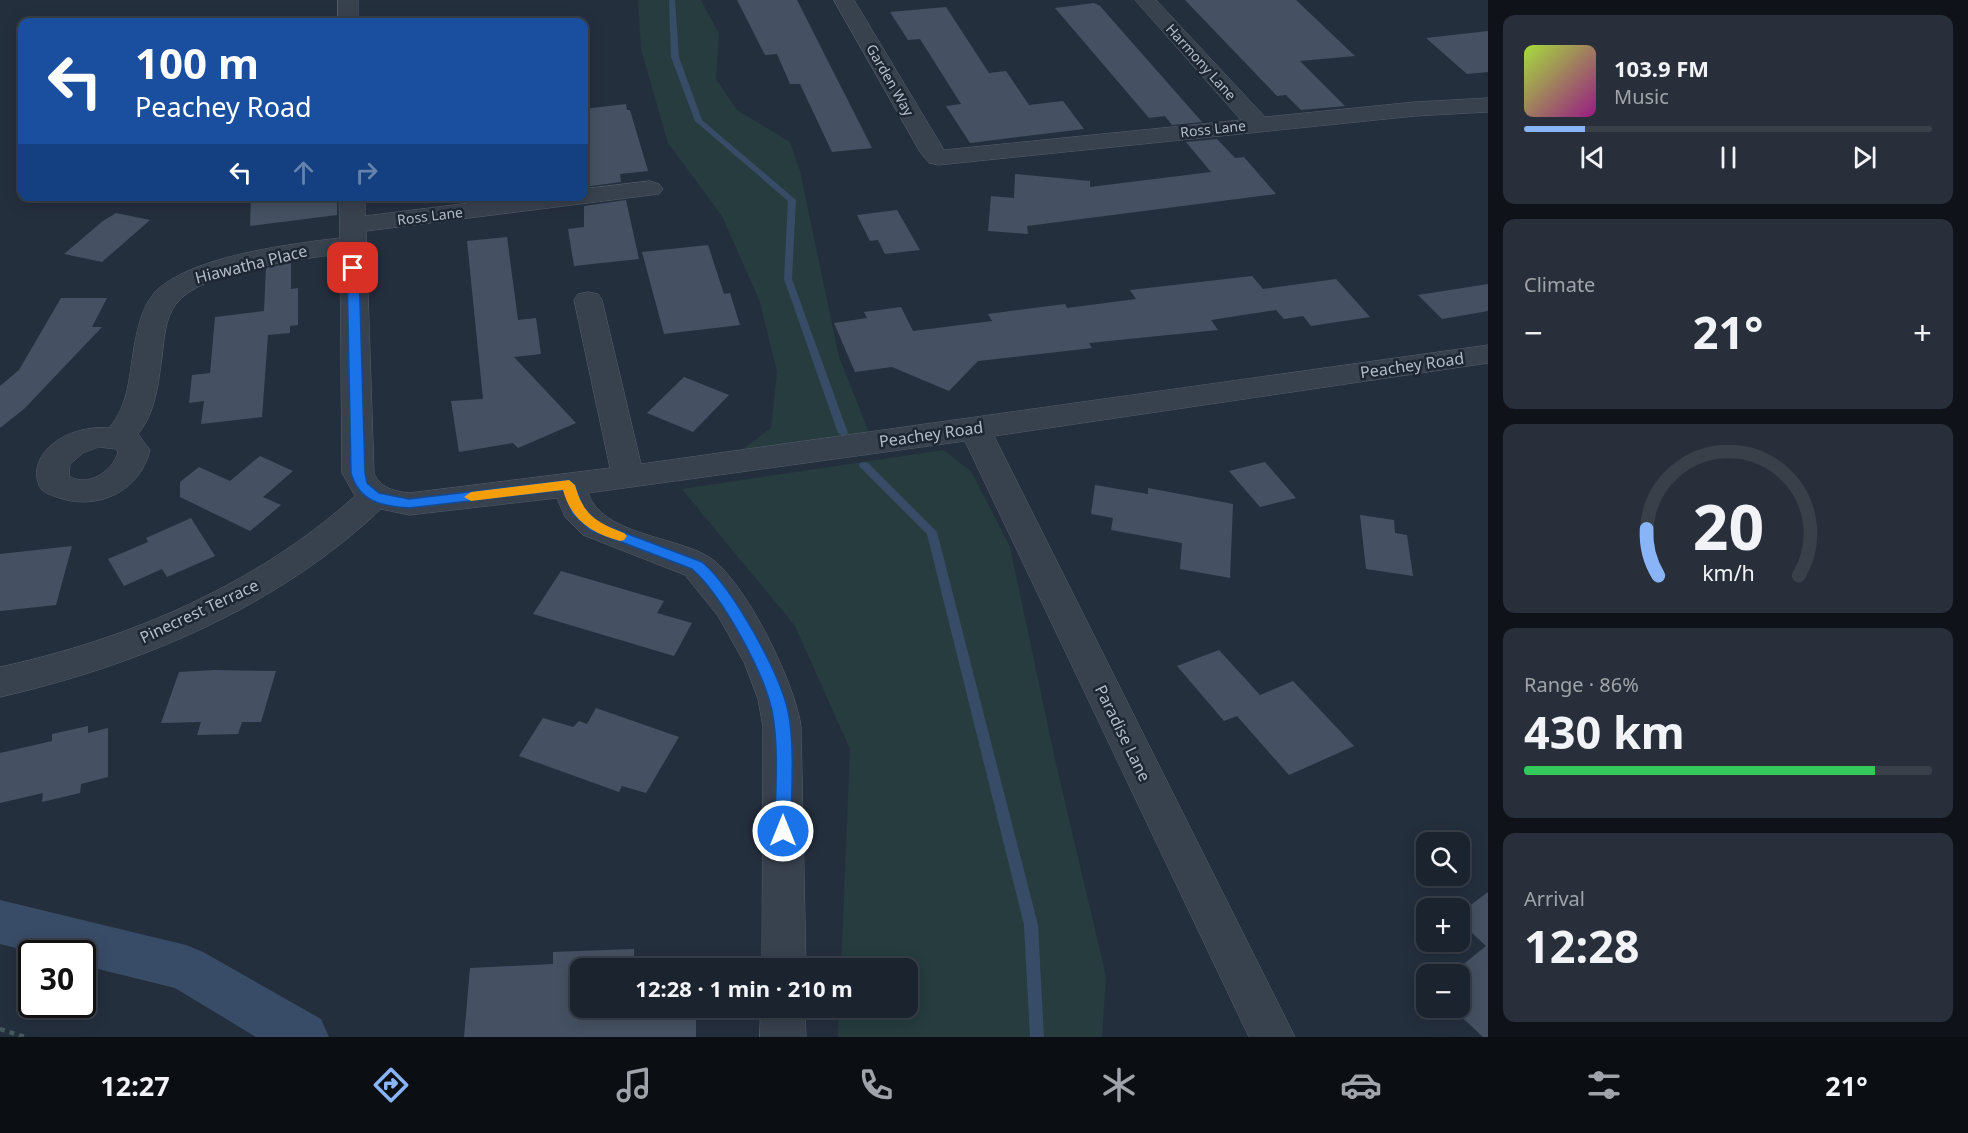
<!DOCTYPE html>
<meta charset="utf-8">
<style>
body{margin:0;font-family:"Noto Sans",sans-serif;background:#282f3a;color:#f1f3f6;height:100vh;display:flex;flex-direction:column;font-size:22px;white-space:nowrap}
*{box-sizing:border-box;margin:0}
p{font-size:20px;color:#a0a4aa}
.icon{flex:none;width:33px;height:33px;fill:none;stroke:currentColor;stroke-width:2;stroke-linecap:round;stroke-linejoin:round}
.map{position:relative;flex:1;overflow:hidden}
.sheet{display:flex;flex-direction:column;gap:15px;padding:15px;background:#0f1319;width:480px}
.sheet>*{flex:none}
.hud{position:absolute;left:18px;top:18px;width:570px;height:183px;border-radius:12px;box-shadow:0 3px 15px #0003,0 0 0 2px #39404a;background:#1a4fa0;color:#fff;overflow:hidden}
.fabs{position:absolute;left:1416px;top:832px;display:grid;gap:12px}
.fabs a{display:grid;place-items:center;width:54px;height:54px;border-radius:12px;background:#1b232e;box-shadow:0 3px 15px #0003,0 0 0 2px #39404a;font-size:30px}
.speed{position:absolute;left:18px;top:940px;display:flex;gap:12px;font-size:30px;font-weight:700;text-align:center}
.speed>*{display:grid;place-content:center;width:78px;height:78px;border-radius:50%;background:#1b232e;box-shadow:0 3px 15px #0003,0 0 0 2px #39404a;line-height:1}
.speed .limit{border:3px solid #111;border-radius:9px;background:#fff;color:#111}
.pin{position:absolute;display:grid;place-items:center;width:51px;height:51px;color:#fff;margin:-26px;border-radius:12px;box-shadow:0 3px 9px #0006}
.me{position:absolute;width:66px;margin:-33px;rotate:0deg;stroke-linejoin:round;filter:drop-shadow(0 0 4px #0008)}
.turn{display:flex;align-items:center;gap:21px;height:126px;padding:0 18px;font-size:27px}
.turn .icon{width:78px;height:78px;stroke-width:2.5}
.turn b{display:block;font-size:42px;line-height:51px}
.lanes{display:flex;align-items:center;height:57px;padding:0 18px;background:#0003;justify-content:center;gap:30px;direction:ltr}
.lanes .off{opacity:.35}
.big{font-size:45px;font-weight:700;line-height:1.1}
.sheet .widget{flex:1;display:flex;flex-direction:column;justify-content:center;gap:9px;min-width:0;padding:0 21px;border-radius:12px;background:#282f3a}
.sheet .dial{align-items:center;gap:0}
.dial svg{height:156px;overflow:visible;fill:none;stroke:#39404a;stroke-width:7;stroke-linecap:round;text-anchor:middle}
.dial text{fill:#f1f3f6;stroke:none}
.song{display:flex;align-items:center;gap:18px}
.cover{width:72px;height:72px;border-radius:9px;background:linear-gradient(135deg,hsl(80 70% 55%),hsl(310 70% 35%))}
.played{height:6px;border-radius:3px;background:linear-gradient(90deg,#8ab4f8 15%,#39404a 15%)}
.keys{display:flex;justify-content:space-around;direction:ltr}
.heat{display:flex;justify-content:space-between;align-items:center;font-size:33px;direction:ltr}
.charge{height:9px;border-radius:4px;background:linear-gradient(90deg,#34c759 86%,#39404a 0)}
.trip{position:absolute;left:570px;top:958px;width:348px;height:60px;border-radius:12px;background:#1b232e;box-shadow:0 3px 15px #0003,0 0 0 2px #39404a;font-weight:700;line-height:60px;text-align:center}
.dock{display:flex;height:96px;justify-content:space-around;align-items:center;background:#0b0e12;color:#a0a4aa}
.dock .icon{width:42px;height:42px}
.dock .on{color:#8ab4f8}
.dock b{font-size:27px;color:#f1f3f6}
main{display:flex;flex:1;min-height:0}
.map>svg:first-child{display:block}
</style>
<main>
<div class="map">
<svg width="1488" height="1037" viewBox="0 0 1488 1037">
<rect width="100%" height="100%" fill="#242f3e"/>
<g fill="#263c3f">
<polygon points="638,0 701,0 719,34 716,79 737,110 790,142 800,171 839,357 872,440 740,451 771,428 777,372 760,302 722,216 668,143 641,49"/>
<polygon points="943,450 971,471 1010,547 1056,764 1106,976 1102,1037 838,1037 839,1008 908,1008 908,969 841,969 850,749 795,626 682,489"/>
</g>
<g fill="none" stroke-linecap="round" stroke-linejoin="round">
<g fill="#394c67" fill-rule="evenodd">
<polygon points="669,0 675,0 679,57 702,120 796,200 792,279 848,433 846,435 843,436 838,433 784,279 788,201 695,121 671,57"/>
<polygon points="864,462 868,463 937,532 1038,925 1044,1037 1030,1037 1024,925 927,534 860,467 859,465 860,463"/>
</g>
<polygon fill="#394c67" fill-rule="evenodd" points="0,900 186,945 203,952 321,1019 329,1037 256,1037 175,988 82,965 82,954 40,954 0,944"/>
</g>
<g fill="#455162">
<polygon points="737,0 797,0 872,148 832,152 800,84 790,84 777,54 765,55"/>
<polygon points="1185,0 1296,0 1355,56 1300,61 1345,106 1301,110 1286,95 1277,96"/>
<polygon points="1094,3 1100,6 1202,122 1172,125 1165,116 1149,118 1055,8"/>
<polygon points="946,7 989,73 1006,71 1029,105 1063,101 1084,129 970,143 946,106 961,104 920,39 908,40 890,12"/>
<polygon points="1488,31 1488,72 1467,74 1426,38"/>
<polygon points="626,104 627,110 630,110 648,171 620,174 621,182 584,187 584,109"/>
<polygon points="1217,139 1235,158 1244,157 1276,194 1027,226 1028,234 988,231 991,196 1014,198 1015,174 1090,181 1090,187 1211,172 1186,142"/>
<polygon points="251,196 337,196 337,215 250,226"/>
<polygon points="626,200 639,259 574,266 568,229 584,227 584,206"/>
<polygon points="897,210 920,250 885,254 878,240 870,241 857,215"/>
<polygon points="116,213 150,220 102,262 64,254 103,221"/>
<polygon points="507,237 518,320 536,318 541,354 514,357 576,423 518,448 513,443 459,452 451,401 483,399 467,241"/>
<polygon points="708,245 724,294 730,293 740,325 664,334 642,252"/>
<polygon points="291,263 291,289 298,288 298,325 290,326 290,333 268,335 262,417 201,424 204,401 189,403 192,375 210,373 215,317 264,311 266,268"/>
<polygon points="1252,276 1263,289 1336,279 1370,317 1311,326 1303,316 1284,319 1276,310 1211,320 1218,330 1089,343 1092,348 978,361 949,391 892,367 855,372 834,323 867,318 864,312 901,307 913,331 992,321 988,314 1065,304 1067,308 1136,299 1130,290"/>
<polygon points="1488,284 1488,311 1442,319 1418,295"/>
<polygon points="61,298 107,298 92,327 102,327 24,409 0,428 0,386 19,370"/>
<polygon points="684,377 729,395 693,432 647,413"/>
<polygon points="260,456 293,471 263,497 281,505 250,531 180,497 180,482 199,467 230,481"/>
<polygon points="1265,462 1296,498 1260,507 1229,471"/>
<polygon points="1095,485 1148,494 1148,488 1233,504 1230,578 1180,569 1182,543 1111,530 1113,518 1091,514"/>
<polygon points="1360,515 1394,520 1395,533 1407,535 1413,576 1366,569"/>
<polygon points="191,518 215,556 167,577 162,569 124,586 108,559 148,542 146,538"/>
<polygon points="72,546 56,605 0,611 0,554"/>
<polygon points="561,571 664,601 657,613 692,623 674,656 533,614"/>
<polygon points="1219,650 1260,695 1293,681 1354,746 1289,775 1237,716 1224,721 1177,666"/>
<polygon points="215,670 276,671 261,722 242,722 238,734 197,735 201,722 161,723 179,672"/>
<polygon points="596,708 679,737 646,793 622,786 619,792 519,756 543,718 573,727 579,721 587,724"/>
<polygon points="88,726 88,733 108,728 108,777 81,784 80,793 42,802 43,793 0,803 0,753 52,741 52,734"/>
<polygon points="1488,892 1488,1037 1483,1037 1452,1008 1460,1008 1460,975 1450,975 1486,946 1460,922 1460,913"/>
<polygon points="634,949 634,969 580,969 580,1008 696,1008 696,1037 464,1037 470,968 553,964 553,952"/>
</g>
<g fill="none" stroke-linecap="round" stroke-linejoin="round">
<g stroke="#565f6c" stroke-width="1">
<g id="minor">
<rect x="338" y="0" width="20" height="22"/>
<polygon points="834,0 854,0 944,150 1241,120 1135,0 1156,0 1265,117 1415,102 1488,98 1488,112 1415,116 938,165 929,163 920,152"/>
<path d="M650,181L659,184L663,189L659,194L366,231L374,473C380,488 394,491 409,493L610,468L574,300L578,294L588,292L598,294L602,300L641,464L1488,345V363L994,436L1295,1037H1249L965,441L588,493C602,535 675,536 709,557C745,580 796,685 801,727L806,969H762L763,727L758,699L744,662L718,616L685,575L583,535L565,517L557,498L409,515L381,509C276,608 139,665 0,697V667C129,639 256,585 355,496L342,473L340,254C300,259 200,271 176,304C165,318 164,340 162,357C158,384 156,412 138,434L150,450C141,489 101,510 63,499C57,497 48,495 42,490C37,484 36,475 37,468C43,439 82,425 109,428C130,404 129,372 135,342C139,321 145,298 163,285C203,255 290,244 340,238L339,196H365V216L525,196H584V189ZM99,447L116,449L118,452C113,471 88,488 69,476L70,464L83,453Z"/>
<polygon points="761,1008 805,1008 806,1037 760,1037"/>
</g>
</g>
<polyline stroke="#44595c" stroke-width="4.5" stroke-dasharray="5 5" stroke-linecap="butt" points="0,1029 25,1037"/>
<use href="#minor" fill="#38414e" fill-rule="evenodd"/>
</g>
<path fill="#1a73e8" stroke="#114b97" stroke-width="1.5" d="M353,265L359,268L365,473L367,483L379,493L409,499L569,480L575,485L583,507L599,523L702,562C733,588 782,676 789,716C795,753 791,794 791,831L789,836L783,838L777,836L775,831C775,794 779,753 773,716C767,677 722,595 692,569L590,530L572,513L564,490L409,508C382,506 359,502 351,473L347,268Z"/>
<path fill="#f59e0b" d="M569,480L575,485C584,516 596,522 624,533L627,536L624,540L620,541C591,533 571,520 563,490L471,501L464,497L471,492Z"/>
<g text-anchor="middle" stroke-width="5" stroke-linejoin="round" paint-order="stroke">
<g font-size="14" fill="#b4bcc9" stroke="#1d2633">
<text transform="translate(1201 62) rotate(48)" y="5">Harmony Lane</text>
<text transform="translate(890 80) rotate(60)" y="5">Garden Way</text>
<text transform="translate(1213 129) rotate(-6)" y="5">Ross Lane</text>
<text transform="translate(430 216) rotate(-7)" y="5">Ross Lane</text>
</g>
<g font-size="16" fill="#b4bcc9" stroke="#1d2633">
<text transform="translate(251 264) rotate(-14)" y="6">Hiawatha Place</text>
<text transform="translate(1412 365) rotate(-8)" y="6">Peachey Road</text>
<text transform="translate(931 434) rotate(-8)" y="6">Peachey Road</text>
<text transform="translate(199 611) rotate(-25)" y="6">Pinecrest Terrace</text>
<text transform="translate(1123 733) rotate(64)" y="6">Paradise Lane</text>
</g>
</g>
</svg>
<div class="fabs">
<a><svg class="icon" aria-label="search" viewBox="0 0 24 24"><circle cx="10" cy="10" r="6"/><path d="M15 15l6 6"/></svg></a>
<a>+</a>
<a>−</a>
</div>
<div class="speed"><div class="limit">30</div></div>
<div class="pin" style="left:353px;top:268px;background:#d93025"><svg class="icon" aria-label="arrive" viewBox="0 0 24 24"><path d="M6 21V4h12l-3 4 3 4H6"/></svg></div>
<svg class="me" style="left:783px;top:831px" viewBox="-20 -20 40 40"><circle r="17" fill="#1a73e8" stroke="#fff" stroke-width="3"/><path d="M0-11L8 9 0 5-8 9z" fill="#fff"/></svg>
<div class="trip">12:28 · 1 min · 210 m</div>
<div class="hud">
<div class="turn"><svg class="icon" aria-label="left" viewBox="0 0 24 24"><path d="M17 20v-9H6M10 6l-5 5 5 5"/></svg><div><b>100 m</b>Peachey Road</div></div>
<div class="lanes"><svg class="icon" aria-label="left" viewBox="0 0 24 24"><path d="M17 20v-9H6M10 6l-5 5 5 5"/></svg><svg class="icon off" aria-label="ahead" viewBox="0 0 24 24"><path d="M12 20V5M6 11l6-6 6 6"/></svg><svg class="icon off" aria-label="right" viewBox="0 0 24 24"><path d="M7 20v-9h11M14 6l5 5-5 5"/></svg></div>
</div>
</div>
<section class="sheet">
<div class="widget">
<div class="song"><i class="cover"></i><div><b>103.9 FM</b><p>Music</p></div></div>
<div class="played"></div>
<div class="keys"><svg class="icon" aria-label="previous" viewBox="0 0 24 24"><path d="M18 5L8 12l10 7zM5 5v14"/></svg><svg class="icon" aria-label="pause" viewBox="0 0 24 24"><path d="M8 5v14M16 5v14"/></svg><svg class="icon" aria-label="next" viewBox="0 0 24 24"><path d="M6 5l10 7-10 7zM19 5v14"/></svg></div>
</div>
<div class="widget"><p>Climate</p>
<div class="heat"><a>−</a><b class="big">21°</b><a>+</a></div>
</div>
<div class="widget dial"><svg viewBox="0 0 100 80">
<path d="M14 69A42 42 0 1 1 86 69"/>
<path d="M14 69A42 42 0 0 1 8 45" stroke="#8ab4f8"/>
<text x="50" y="56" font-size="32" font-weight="700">20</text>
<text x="50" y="72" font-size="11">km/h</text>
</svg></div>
<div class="widget"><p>Range · 86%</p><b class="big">430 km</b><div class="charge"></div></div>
<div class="widget"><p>Arrival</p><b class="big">12:28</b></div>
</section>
</main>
<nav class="dock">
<b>12:27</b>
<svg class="icon on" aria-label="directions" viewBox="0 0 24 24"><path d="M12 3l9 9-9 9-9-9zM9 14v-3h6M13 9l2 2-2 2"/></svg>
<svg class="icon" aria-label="music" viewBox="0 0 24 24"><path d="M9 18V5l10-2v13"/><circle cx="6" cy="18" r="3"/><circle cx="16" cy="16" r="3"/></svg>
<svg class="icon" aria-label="phone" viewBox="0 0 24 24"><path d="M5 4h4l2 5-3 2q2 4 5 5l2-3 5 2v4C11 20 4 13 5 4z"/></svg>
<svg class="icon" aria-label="climate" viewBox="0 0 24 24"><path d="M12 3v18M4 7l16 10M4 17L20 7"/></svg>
<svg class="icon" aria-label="car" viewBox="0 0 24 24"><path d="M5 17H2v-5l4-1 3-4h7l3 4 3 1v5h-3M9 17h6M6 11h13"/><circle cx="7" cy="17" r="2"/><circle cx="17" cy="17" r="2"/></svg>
<svg class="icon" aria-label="filters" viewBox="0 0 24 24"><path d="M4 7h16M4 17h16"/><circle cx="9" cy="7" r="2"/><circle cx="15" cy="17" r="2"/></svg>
<b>21°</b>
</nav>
